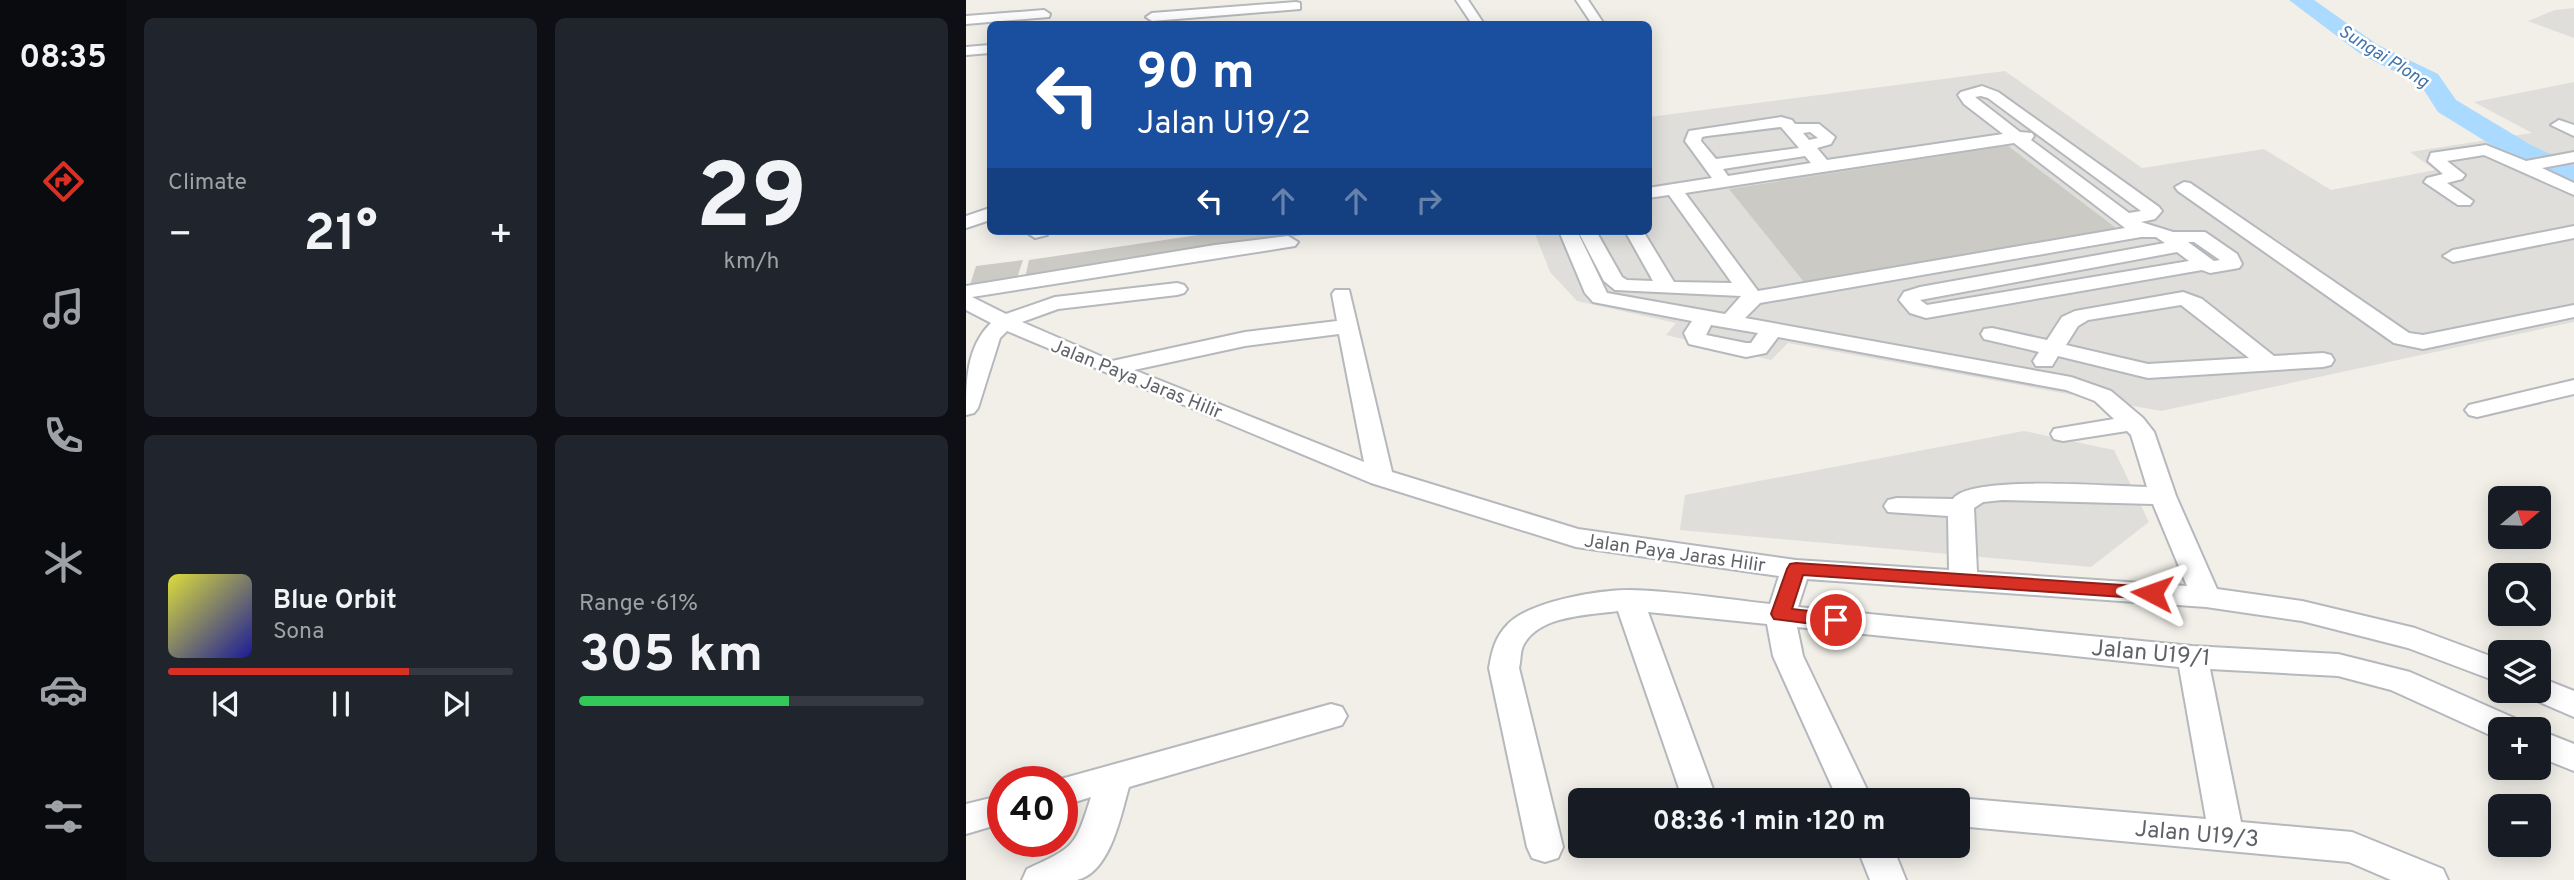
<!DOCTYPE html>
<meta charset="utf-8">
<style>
body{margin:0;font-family:Overpass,sans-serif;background:#20242c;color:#f1f3f6;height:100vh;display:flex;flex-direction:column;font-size:26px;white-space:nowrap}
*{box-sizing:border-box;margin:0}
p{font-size:23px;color:#9ea1a6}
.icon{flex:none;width:38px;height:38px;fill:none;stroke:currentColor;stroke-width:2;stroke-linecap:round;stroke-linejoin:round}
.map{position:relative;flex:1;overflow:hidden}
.drawer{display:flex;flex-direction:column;gap:18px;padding:18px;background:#0d0f14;width:840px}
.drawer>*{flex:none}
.top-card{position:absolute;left:21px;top:21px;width:665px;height:214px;border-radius:10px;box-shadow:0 4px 18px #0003;background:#1a4fa0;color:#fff;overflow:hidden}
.needle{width:46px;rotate:71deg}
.tools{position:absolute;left:1522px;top:486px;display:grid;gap:14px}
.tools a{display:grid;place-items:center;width:63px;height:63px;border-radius:10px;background:#171b24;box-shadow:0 4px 18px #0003;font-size:35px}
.speed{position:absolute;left:21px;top:766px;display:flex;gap:14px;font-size:35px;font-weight:700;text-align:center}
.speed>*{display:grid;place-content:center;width:91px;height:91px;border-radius:50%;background:#171b24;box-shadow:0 4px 18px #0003;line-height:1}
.speed .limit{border:10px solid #d22;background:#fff;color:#111}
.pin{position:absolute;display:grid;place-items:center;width:60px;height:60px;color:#fff;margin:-30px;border:4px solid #fff;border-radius:50%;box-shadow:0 2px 7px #0007}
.me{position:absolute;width:77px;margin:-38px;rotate:274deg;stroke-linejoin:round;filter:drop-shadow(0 0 5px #0008)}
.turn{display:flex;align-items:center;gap:24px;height:147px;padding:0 35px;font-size:32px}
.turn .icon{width:91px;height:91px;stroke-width:2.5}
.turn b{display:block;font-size:49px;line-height:60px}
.lanes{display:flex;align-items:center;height:66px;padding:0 35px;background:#0003;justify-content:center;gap:35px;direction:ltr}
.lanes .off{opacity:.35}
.big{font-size:52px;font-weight:700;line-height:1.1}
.drawer .widget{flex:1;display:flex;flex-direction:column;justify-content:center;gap:10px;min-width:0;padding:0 24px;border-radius:10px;background:#20242c}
.drawer .dial{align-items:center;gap:0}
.dial b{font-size:91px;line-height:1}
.song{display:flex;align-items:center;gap:21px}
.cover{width:84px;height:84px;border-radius:10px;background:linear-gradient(135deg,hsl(60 70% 55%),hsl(240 70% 35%))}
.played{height:7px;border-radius:4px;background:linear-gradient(90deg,#d93025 70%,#363941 70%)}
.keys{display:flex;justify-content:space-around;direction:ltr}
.heat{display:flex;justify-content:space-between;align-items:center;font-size:38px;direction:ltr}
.charge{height:10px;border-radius:5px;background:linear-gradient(90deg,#34c759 61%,#363941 0)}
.drawer .tiles{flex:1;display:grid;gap:18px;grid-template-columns:repeat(2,1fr)}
.trip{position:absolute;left:602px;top:788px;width:402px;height:70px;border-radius:10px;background:#171b24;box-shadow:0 4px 18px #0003;font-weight:700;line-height:70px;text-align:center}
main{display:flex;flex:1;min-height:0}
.tab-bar{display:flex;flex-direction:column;width:126px;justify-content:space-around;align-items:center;background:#090b0e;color:#9ea1a6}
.tab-bar .icon{width:49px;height:49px}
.tab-bar .on{color:#d93025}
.tab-bar b{font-size:32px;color:#f1f3f6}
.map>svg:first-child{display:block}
</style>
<main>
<nav class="tab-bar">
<b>08:35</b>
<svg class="icon on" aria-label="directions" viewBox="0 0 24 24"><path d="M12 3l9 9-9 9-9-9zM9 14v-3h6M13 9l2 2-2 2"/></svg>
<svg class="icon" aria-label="music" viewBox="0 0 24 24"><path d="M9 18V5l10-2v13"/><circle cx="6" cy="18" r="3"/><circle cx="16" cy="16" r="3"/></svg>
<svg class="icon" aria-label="phone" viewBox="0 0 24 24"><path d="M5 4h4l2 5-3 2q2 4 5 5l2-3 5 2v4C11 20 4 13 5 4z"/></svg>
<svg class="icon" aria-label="climate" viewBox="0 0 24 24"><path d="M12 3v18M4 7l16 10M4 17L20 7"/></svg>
<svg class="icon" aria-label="car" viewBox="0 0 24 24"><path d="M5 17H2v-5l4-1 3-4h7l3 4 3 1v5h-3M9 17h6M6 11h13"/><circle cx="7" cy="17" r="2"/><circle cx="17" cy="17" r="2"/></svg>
<svg class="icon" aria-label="filters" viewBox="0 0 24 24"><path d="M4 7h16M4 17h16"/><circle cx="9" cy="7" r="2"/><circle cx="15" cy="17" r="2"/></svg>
</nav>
<section class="drawer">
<div class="tiles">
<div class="widget"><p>Climate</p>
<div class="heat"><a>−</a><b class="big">21°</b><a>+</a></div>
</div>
<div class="widget dial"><b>29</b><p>km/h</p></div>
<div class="widget">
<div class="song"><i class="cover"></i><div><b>Blue Orbit</b><p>Sona</p></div></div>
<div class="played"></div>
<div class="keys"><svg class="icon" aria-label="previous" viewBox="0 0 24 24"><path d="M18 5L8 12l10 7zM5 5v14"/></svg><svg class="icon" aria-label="pause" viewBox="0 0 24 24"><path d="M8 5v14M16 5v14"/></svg><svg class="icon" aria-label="next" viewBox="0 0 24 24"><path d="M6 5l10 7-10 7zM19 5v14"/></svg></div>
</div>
<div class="widget"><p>Range · 61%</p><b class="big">305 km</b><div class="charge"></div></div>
</div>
</section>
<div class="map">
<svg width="1608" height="880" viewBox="0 0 1608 880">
<rect width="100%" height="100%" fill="#f1efe8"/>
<g fill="#e0deda">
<polygon points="1608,8 1608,38 1562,21 1589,10"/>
<polygon points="1039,71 1176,168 1298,149 1365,190 1469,170 1444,152 1566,133 1508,102 1608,82 1608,322 1195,411 822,343 805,360 700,335 710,323 611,301 584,272 568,231 682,231 683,117"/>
<polygon points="1058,431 1148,450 1183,522 1125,567 714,530 719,495"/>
</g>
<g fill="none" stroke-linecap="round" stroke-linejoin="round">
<polygon fill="#aadaff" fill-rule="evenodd" points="1323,0 1348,0 1412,45 1472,74 1490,100 1565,145 1608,165 1608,185 1545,157 1472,112 1454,84 1396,55"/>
</g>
<g fill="#cccac5">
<polygon points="1042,146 1154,231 842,287 763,189"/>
<polygon points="259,231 342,231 343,234 59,278 63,260"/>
<polygon points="57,260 50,281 3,288 10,266"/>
</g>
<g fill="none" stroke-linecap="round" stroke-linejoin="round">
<g stroke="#b5b8bc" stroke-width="4">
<g id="minor">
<polygon points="490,0 502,0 518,24 506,24"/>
<polygon points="610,0 622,0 638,24 626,24"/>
<polygon points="330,2 334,3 334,9 186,21 180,17 186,13"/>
<polygon points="78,10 84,14 83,17 0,24 0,16"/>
<polygon points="24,45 24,53 0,55 0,47"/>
<path d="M1016,86L1032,92L1193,207L1196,211L1189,219L1175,222L1207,232H1239L1271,254L1276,264L1273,268L1244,273L1236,270L960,318L944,313L933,300L938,292L954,287L1199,243L1190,237H1175L794,303L779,318L1105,377L1145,391L1177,418L1188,432L1210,496L1251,589L1336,601L1449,628L1535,660V683L1442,648L1336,621L1240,607L841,579L832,607L1226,646L1372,654L1444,672L1555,721L1560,730H1535V740L1425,690L1372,676L1244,669L1275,822L1386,832L1477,869L1482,880H1425L1383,862L992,826V800H986L992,798L1240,819L1213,667L831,627L837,656L906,800H872L807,656L801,624L682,612L751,800H717L652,611C624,615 572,615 557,646C554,652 555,661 553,668L597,847L592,858L579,862L566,858L561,847L523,668C526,651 529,637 542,624C565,601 632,590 664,590C710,591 758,599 804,604L813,576L610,547L405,483L41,331L34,338L12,408L8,413L0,415C0,383 0,347 25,323L0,310V286L249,245L322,236L332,242L329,246L6,297L40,314L89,297L211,283L218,285L221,289L218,293L211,295L92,309L56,322L146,361L279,332L371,321L366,294L369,290H383L426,472L612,529L830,560L983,570L982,516L922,512L918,506L922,500L931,498L987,499C1003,474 1147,487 1181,487L1165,435L1161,431L1097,441L1088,439L1085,434L1088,429L1148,419L1129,401L1100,390L812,337L800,353L780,357L723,344L718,333L726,321L627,302L619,293L593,231H611L641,293L759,314L775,296L649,290L638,281L612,231H630L656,277L661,280L687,281L659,231H677L708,282L766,283L703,195L682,198V188L746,178L719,141L723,131L815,117L826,120L829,124H853L869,137L865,144L851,148L861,160L1037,134L998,104L992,95L995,92ZM1015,96L1022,98L1175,211L1163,213L1065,140L1068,136L1066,133L1054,132L1009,97ZM815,127L833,148L750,159L735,141L736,137L741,136ZM844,132L852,138L843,140L837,133ZM1048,143L1159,228L792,291L719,193ZM839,156L845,163L762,176L757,169ZM1222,242H1228L1254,260L1248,261ZM1211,252L1223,261L961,305L954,300ZM745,325L792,333L785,343H780L740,335ZM373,334L398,462L168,370L279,346ZM1036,500L1187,504L1221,586L1011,572L1008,508L1017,502Z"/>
<polygon points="1593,120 1608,125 1608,136 1585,125"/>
<polygon points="1520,145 1560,161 1608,152 1608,162 1576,168 1608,183 1608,195 1518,155 1481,161 1499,175 1496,179 1481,183 1507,201 1504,205 1492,205 1458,182 1461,178 1477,174 1462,161 1465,153"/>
<polygon points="1218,182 1224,183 1443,333 1457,335 1608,305 1608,317 1457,349 1428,343 1212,191 1209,187"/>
<polygon points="24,208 24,220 0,228 0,216"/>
<polygon points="1608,226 1608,238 1487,262 1477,256 1487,250"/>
<polygon points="83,231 81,235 69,238 60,232"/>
<path d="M1217,292L1236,299L1308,356L1357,353L1365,355L1368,360L1365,365L1357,367L1182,378L1092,356L1086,366H1070L1067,361L1073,352L1018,339L1015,334L1018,329L1026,328L1081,340L1096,317L1109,311ZM1215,305L1283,358L1182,364L1100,345L1112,326L1122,320Z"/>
<polygon points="1608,380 1608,394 1511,417 1503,415 1499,410 1503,405"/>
<polygon points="1573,677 1608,691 1608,717 1562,697 1559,691 1573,691"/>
<path d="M365,704L376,707L381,716L376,725L163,787C155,814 145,872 111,880C95,880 73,880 56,880L61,869C109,847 109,847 125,797L96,806V782H84Z"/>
<polygon points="1573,730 1608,744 1608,771 1573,757"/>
<polygon points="37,795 37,823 0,834 0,804"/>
<polygon points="890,845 926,845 940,880 904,880"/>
</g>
</g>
<use href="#minor" fill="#fff" fill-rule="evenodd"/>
</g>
<polygon fill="#d93025" stroke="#8d1f18" stroke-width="2" points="830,563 1186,587 1192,589 1195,593 1192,598 1186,599 837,575 826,609 877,615 879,620 877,625 870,627 808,619 805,614 821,569 824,564"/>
<g text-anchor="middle" stroke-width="5" stroke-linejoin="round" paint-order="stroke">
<g font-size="18" font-style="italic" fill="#4174aa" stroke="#fff">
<text transform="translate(1418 56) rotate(32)" y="6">Sungai Plong</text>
</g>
<g font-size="19" fill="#5f6368" stroke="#fff">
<text transform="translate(171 378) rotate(22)" y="7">Jalan Paya Jaras Hilir</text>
<text transform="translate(709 552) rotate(8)" y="7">Jalan Paya Jaras Hilir</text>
</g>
<g font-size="23" fill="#5f6368" stroke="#fff">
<text transform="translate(1185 652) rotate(5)" y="8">Jalan U19/1</text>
<text transform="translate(1231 833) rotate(5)" y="8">Jalan U19/3</text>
</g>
</g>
</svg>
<div class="tools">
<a><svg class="needle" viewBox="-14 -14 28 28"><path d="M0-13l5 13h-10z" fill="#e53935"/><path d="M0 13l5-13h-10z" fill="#9ea1a6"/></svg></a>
<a><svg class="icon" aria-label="search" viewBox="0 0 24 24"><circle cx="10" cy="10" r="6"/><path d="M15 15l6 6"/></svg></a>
<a><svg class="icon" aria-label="layers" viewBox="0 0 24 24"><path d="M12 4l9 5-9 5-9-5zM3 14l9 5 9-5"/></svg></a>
<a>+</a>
<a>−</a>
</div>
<div class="speed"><div class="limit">40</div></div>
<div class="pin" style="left:870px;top:620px;background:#d93025"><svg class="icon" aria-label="arrive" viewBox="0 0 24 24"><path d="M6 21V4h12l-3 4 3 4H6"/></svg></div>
<svg class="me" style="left:1186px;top:593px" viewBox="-20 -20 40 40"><path d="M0-17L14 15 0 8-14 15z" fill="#d93025" stroke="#fff" stroke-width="4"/></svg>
<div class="trip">08:36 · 1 min · 120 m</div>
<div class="top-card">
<div class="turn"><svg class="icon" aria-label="left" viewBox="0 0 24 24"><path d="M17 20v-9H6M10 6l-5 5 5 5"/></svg><div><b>90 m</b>Jalan U19/2</div></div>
<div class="lanes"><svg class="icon" aria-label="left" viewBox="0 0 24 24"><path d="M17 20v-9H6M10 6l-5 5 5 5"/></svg><svg class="icon off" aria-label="ahead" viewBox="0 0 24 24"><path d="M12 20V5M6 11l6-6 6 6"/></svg><svg class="icon off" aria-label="ahead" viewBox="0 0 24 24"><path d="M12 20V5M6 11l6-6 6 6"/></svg><svg class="icon off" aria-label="right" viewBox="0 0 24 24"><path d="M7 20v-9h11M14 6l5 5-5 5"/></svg></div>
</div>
</div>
</main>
